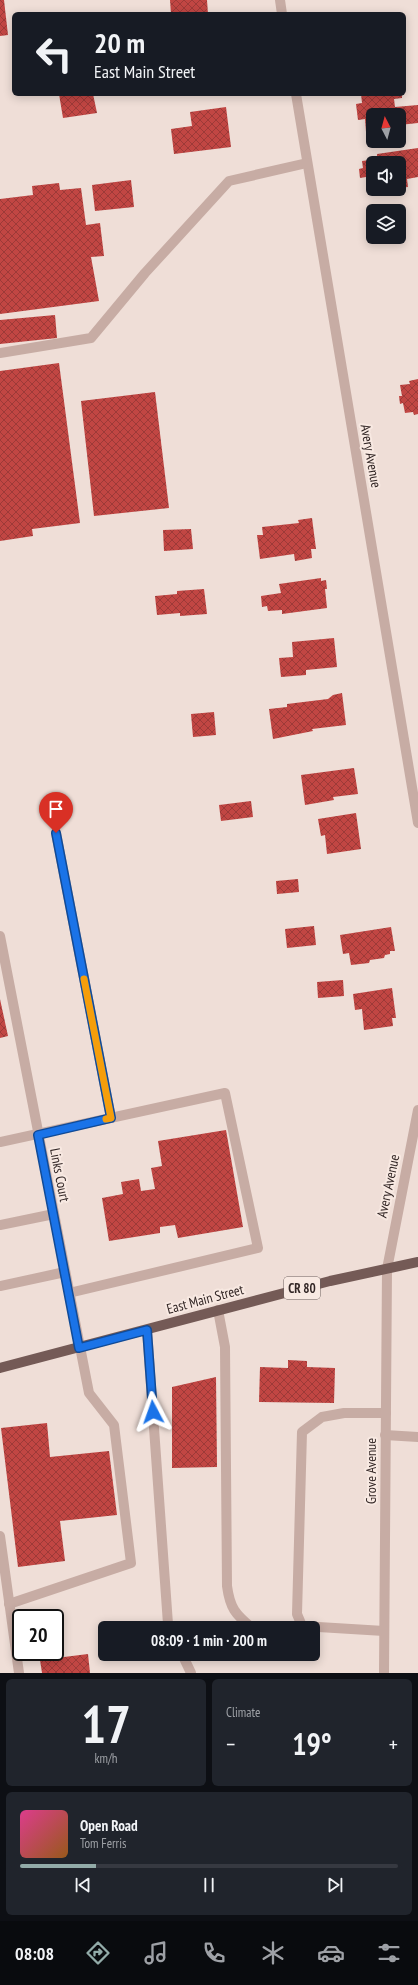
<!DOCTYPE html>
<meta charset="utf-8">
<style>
body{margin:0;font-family:"PT Sans Narrow",sans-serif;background:#20242c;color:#f1f3f6;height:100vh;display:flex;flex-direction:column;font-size:15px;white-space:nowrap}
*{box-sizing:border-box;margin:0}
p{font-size:13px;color:#9ea1a6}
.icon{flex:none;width:22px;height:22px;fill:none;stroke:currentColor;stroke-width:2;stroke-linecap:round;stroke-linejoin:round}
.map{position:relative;height:1673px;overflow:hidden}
.sheet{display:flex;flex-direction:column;gap:6px;padding:6px;background:#0d0f14;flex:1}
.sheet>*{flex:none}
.banner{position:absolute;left:12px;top:12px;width:394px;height:84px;border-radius:6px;box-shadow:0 2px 10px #0003;background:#171b24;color:#f1f3f6;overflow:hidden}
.needle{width:26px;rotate:354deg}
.fabs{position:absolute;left:366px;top:108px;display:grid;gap:8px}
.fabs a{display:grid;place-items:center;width:40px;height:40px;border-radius:6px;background:#171b24;box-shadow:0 2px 10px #0003;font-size:20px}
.speed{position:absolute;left:12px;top:1609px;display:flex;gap:8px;font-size:20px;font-weight:700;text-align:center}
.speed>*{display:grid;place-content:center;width:52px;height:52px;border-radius:50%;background:#171b24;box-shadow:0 2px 10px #0003;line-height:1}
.speed .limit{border:2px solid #111;border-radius:6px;background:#fff;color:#111}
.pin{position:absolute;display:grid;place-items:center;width:34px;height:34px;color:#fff;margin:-41px -17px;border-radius:50% 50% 50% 0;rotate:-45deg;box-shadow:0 0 4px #0007}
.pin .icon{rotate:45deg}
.me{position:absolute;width:44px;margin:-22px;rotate:356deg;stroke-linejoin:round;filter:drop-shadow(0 0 3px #0008)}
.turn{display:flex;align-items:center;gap:14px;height:84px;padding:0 16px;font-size:18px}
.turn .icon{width:52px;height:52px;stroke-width:2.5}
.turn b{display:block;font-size:28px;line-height:34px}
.big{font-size:30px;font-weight:700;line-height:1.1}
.sheet .tile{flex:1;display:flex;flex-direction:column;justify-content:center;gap:6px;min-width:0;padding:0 14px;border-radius:6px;background:#20242c}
.sheet .dial{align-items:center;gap:0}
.dial b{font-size:52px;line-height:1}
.song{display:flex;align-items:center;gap:12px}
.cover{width:48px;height:48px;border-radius:6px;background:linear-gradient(135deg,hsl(330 70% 55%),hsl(30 70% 35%))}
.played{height:4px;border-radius:2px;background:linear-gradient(90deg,#92aba8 20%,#363941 20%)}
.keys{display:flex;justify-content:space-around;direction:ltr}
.heat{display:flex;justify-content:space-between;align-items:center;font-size:22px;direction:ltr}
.sheet .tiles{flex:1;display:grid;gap:6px;grid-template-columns:1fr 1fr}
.tile:last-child{grid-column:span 2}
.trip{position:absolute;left:98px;top:1621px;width:222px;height:40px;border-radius:6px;background:#171b24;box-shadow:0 2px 10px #0003;font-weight:700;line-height:40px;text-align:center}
.dock{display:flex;height:64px;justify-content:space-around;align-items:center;background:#090b0e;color:#9ea1a6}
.dock .icon{width:28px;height:28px}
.dock .on{color:#92aba8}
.dock b{font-size:18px;color:#f1f3f6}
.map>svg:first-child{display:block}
</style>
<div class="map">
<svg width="418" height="1673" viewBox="0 0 418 1673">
<defs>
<pattern id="building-cross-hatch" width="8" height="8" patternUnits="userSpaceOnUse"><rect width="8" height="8" fill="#c14643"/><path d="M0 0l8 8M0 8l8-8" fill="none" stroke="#9d3a38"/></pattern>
</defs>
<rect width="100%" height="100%" fill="#efded7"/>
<g fill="url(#building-cross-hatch)">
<polygon points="0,0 4,0 8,35 0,36"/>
<polygon points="170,0 207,0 208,14 171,14"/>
<polygon points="59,94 93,94 97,113 63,118"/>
<polygon points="361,94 402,94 402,98 394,99 395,107 418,105 418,123 399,125 399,115 373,115 373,131 366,132 365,119 358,120 356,104 362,103"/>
<polygon points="226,107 231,147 174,154 171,129 192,126 190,112"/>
<polygon points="418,148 418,177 407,179 408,187 399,188 399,163 373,163 373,188 367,189 366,177 360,178 359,169 363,168 362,161 377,159 377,154"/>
<polygon points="131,180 134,207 95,211 92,185"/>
<polygon points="59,183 60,190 81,188 86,225 100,223 104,256 91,257 99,301 0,314 0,199 33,195 32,186"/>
<polygon points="55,315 57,338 0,344 0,320"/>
<polygon points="59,363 80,523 32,529 33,536 0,541 0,371"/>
<polygon points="418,379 418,414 414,415 413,412 405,413 403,403 400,404 399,396 402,396 400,385 410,384 409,381"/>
<polygon points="155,392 169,508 94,516 81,401"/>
<polygon points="312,518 316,549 311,549 312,558 295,561 294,554 260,559 257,535 263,535 262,527 299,523 298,520"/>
<polygon points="191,529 193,549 164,551 163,530"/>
<polygon points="321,578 321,581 326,580 327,589 325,589 327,608 282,614 282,610 268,611 267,606 262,607 261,596 281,593 279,584"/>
<polygon points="204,589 207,614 180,616 180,613 157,615 155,596 177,594 177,591"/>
<polygon points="334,638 337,667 306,670 306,675 281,677 279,658 293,657 292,642"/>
<polygon points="342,693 346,725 312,729 313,731 273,739 269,709 287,707 287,704 328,699 333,695"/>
<polygon points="214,712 216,735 193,737 191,714"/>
<polygon points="354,768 358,794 333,797 334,800 305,805 301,775"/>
<polygon points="251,801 253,817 221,821 219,805"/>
<polygon points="356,813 361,849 327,854 325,835 321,836 318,819"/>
<polygon points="298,879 299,892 277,894 276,881"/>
<polygon points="314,926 316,945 287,948 285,929"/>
<polygon points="391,927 395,951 390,951 390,954 385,955 384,958 370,960 369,963 351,965 349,953 343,954 340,935"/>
<polygon points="343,980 344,996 318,998 317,982"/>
<polygon points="392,988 396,1018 392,1018 393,1026 364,1030 362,1009 355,1010 353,994"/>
<polygon points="0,999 8,1036 0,1038"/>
<polygon points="226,1130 243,1227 178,1238 175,1225 160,1227 160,1233 109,1241 102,1198 123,1194 121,1182 139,1179 141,1191 155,1189 151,1168 162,1166 158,1141"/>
<polygon points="288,1360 307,1361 307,1367 335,1368 334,1403 259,1402 260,1367 288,1368"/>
<polygon points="216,1377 217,1467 172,1468 172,1387"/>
<polygon points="47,1423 50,1457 109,1451 117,1515 60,1521 65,1561 18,1567 1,1428"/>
<polygon points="88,1654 90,1673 42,1673 40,1660"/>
</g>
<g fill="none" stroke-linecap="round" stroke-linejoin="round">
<g stroke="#c7aca4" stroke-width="10">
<polyline points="280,0 282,14"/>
<polyline points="296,94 418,823"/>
<polyline points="0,353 91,338 145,273 229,181 307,163"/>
<polyline points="56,833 111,1118"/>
<polyline points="0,936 89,1393 114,1425 131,1563 9,1604"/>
<polyline points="0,1142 225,1093 258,1248 69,1293"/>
<polyline points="0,1225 54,1214"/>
<polyline points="0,1286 65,1272"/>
<path d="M218,1310L225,1347L227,1586C230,1608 235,1614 252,1628"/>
<polyline points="147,1330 168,1624 170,1628"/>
<polyline points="385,1435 418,1437"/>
<polyline points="0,1536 19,1673"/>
<polyline points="302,1626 297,1614 302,1432 322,1417 344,1413 386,1413"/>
<polyline points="298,1628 302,1626 384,1631"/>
<polyline points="182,1654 191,1673"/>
<polyline points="384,1673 387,1269 418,1110"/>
</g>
<polyline stroke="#745a56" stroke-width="10" points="0,1368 330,1281 418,1262"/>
</g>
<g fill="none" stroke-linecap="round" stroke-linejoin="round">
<g stroke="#114b97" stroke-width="10">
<polyline id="route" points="56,833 111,1118 38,1135 79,1348 147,1330 153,1412"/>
</g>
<use href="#route" stroke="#1a73e8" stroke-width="7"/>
<polyline stroke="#f59e0b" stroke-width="7" points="84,979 111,1118 106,1119"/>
</g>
<g text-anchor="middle" stroke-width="4" stroke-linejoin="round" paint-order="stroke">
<rect fill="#f8e9e2" stroke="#6d605e" stroke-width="1" x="284" y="1277" width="36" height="22" rx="3"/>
<g font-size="13" font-weight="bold" fill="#322625">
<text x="302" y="1293">CR 80</text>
</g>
<g font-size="14" fill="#322625" stroke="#f8e9e2">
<text transform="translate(371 456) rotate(80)" y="5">Avery Avenue</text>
<text transform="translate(60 1175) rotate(79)" y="5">Links Court</text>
<text transform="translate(388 1186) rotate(-78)" y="5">Avery Avenue</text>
<text transform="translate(205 1299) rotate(-15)" y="5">East Main Street</text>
<text transform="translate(371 1471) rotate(-90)" y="5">Grove Avenue</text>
</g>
</g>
</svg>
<div class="fabs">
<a><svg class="needle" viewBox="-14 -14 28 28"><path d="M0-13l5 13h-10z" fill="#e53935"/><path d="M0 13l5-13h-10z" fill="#9ea1a6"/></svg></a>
<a><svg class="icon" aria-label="sound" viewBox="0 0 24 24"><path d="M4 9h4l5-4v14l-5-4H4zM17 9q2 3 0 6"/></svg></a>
<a><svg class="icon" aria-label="layers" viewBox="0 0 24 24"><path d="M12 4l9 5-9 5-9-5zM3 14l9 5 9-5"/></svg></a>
</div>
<div class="speed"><div class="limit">20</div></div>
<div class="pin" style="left:56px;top:833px;background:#d93025"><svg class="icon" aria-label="arrive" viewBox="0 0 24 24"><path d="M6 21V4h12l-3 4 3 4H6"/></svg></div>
<svg class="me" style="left:153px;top:1412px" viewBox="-20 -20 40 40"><path d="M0-17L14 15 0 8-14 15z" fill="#1a73e8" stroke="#fff" stroke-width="4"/></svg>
<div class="trip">08:09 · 1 min · 200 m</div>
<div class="banner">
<div class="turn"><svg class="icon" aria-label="left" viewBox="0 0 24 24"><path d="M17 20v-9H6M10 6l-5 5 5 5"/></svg><div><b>20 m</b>East Main Street</div></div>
</div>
</div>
<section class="sheet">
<div class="tiles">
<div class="tile dial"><b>17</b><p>km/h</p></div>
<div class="tile"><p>Climate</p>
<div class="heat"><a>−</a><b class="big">19°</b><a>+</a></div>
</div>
<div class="tile">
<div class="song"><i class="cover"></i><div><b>Open Road</b><p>Tom Ferris</p></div></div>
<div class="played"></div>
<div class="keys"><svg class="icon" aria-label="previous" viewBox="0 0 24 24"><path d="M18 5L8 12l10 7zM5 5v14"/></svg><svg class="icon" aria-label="pause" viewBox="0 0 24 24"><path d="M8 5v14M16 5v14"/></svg><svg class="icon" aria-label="next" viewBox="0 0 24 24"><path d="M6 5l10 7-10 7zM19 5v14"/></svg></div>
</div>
</div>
</section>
<nav class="dock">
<b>08:08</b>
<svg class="icon on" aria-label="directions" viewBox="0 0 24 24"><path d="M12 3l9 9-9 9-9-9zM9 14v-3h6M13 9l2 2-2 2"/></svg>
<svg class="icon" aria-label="music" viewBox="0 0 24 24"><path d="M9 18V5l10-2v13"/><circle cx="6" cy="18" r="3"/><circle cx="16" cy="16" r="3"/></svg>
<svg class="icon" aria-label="phone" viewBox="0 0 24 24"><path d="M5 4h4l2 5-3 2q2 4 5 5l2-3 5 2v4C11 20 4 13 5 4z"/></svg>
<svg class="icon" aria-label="climate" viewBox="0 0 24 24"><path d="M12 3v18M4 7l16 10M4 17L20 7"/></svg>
<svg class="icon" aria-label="car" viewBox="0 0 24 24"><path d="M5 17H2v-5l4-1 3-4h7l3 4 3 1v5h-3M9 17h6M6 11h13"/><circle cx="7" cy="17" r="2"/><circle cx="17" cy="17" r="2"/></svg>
<svg class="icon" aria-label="filters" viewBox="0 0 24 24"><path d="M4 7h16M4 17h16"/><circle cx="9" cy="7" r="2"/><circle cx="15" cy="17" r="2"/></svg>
</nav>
